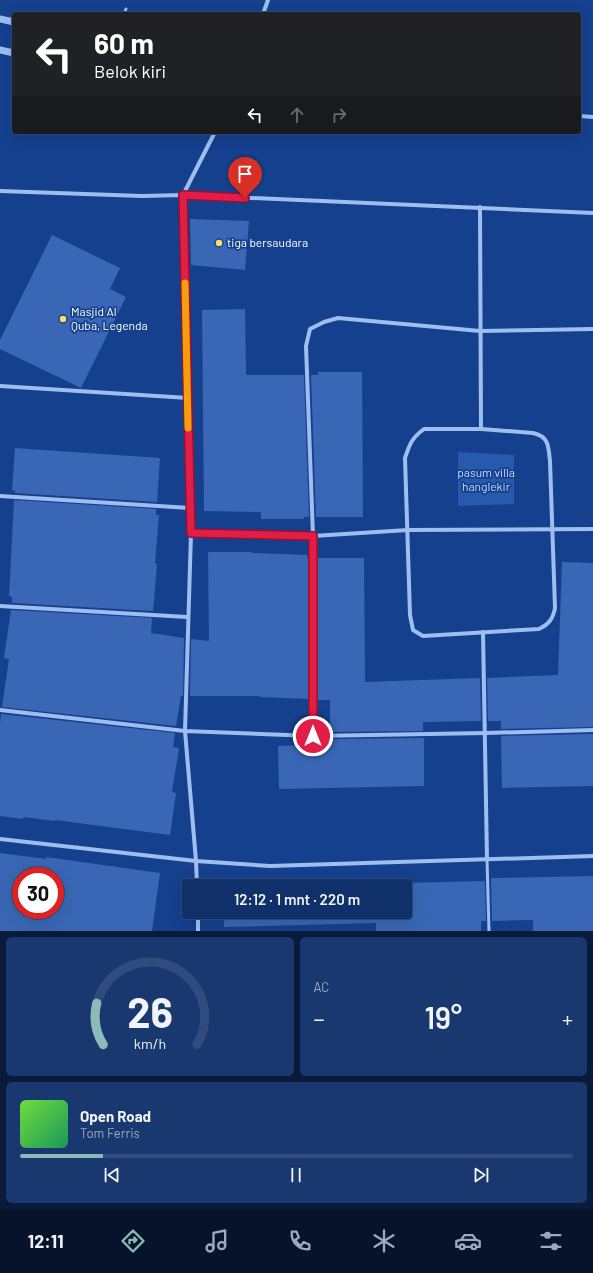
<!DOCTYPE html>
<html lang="id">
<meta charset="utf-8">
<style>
body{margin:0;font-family:Barlow,sans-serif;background:#193870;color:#f1f3f6;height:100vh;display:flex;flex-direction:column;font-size:15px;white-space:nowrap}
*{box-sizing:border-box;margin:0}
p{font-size:13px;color:#9ca9c1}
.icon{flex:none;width:22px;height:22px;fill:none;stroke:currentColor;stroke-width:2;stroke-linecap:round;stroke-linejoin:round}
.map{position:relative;height:931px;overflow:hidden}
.side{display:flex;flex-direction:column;gap:6px;padding:6px;background:#091a3a;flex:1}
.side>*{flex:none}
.guide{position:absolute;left:12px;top:12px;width:569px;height:122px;border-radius:4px;box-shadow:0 4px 16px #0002,0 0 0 1px #304b7e;background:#202124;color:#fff;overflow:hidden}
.speed{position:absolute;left:12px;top:867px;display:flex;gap:8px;font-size:20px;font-weight:700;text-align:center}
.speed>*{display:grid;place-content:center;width:52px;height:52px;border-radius:50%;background:#10306a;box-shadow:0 4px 16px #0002,0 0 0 1px #304b7e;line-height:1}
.speed .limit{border:6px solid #d22;background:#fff;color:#111}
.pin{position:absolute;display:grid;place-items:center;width:34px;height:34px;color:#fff;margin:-41px -17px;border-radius:50% 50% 50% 0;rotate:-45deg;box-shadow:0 0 4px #0007}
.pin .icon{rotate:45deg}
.me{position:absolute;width:44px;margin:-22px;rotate:0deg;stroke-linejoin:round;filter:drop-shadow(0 0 3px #0008)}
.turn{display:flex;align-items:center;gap:14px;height:84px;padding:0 16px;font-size:18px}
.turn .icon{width:52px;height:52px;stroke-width:2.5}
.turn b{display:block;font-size:28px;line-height:34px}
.lanes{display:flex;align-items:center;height:38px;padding:0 16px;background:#0003;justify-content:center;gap:20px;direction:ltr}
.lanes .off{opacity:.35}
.big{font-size:30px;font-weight:600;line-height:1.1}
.side .widget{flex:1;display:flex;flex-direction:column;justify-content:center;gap:6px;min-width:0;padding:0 14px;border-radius:6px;background:#193870}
.side .dial{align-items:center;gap:0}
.dial svg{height:104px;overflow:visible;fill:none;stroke:#304b7e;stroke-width:7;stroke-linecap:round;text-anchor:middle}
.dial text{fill:#f1f3f6;stroke:none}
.song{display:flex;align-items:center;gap:12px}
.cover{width:48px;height:48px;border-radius:6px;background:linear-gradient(135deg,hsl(100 70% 55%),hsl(150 70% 35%))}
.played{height:4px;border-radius:2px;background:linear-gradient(90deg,#8bbbb9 15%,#304b7e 15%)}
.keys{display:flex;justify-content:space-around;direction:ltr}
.heat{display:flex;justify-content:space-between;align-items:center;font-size:22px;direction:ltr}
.side .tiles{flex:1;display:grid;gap:6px;grid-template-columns:1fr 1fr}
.widget:last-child{grid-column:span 2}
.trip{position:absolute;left:182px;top:879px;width:230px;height:40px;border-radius:4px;background:#10306a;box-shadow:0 4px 16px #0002,0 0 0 1px #304b7e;font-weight:600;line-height:40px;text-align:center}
.tab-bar{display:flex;height:64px;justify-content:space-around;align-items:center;background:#06132a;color:#9ca9c1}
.tab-bar .icon{width:28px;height:28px}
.tab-bar .on{color:#8bbbb9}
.tab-bar b{font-size:18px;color:#f1f3f6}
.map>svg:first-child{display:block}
</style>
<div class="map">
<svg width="593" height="931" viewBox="0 0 593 931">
<rect width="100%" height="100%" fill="#15408e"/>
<polygon fill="#2759ad" points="458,452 514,455 514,504 458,506"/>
<g fill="#3967b5" fill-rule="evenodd">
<polygon points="190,219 249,221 245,270 191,265"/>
<polygon points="52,235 120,268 110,289 126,297 81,388 0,349 0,340"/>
<polygon points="245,309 246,375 304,375 309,517 304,517 304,519 261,519 261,512 204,511 202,310"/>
<polygon points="318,372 362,372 363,517 316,517 311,375 318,375"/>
<polygon points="15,448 160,458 157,502 15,493 15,491 12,490"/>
<polygon points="14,500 156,509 156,515 159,515 155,563 157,564 153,611 12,603 12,597 9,596"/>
<polygon points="208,552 252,552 252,553 307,555 307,558 310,558 310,699 259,697 259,696 190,696 191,639 209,641"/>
<polygon points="316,558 364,558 365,682 480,678 481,721 423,722 423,731 330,732 330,700 316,700"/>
<polygon points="562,562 593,563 593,727 501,729 501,721 488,721 487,678 558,675"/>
<polygon points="11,610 152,618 151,633 184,638 183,696 181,696 176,726 2,707 9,659 4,658"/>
<polygon points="1,714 175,733 173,747 179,748 172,792 176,793 170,835 55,820 55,821 23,817 23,819 0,816 0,723"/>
<polygon points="593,734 593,786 502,788 501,736"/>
<polygon points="424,738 424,786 279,789 278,746 331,744 331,739"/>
<path d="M0,853L46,859V857L160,873L152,931H0ZM21,876H55V910H21Z"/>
<polygon points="593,876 593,931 533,931 533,920 492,921 491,878"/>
<polygon points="485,881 486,921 481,921 481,931 376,931 376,923 224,927 224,912 405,912 405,886 282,886"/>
</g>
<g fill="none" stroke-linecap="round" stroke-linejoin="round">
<g stroke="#9fbef0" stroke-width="3">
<polyline points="124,14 126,9"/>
<polyline points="487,859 489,931"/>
</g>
<g stroke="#9fbef0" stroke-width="4">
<polyline points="263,14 268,0"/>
<polyline points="579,116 593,117"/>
<polyline points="0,191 142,196 183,195 593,213"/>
<polyline points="480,207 481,429"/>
<polyline points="0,386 188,398"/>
<path d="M424,429H481L533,433C550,437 548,447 550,461L555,608C553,619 549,624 539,629L423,636L413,630L410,615L405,458C410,443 412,438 424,429Z"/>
<polyline points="0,496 190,508"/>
<polyline points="191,533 313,536 408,530 593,529"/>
<polyline points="0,606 187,617"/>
<polyline points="483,632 487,859"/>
<polyline points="0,710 185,731 313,736 486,733 593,730"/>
<polyline points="313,736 313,536 306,346 310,329 324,322 338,318 480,331 593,329"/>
<polyline points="0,839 196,861 270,866 593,856"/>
<polyline points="197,886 196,861 185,731 191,533 183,195 215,132"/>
<polyline points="198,912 198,931"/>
</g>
<g stroke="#9fbef0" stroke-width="7">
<polyline points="0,19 14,22"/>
<polyline points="0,50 14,53"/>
</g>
</g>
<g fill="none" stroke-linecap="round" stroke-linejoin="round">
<g stroke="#92132f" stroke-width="10">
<polyline id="route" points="245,198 183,195 191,533 313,536 313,736"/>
</g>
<use href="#route" stroke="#e11d48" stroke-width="7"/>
<polyline stroke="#f59e0b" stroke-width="7" points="185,283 188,428"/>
</g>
<g fill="#ffdd5f" stroke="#15408e" stroke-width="1.5">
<circle cx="219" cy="243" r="4"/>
<circle cx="63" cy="319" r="4"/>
</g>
<g text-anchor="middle" stroke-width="3.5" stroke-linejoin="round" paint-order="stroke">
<g font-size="12" fill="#fff" stroke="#15408e" text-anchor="start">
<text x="227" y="247">tiga bersaudara</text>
<text x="71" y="316">Masjid Al<tspan x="71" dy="14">Quba, Legenda</tspan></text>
</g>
<g font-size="12" fill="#c6dafc" stroke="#15408e">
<text x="486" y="477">pasum villa<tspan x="486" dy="14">hanglekir</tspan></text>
</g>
</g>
</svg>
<div class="speed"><div class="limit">30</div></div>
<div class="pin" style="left:245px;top:198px;background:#d93025"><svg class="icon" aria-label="arrive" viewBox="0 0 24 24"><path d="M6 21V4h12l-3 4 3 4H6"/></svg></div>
<svg class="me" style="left:313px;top:736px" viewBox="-20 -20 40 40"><circle r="17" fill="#e11d48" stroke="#fff" stroke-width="3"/><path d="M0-11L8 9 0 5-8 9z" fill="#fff"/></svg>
<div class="trip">12:12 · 1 mnt · 220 m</div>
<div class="guide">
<div class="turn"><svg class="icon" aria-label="left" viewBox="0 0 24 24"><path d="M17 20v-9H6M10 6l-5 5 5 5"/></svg><div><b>60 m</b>Belok kiri</div></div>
<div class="lanes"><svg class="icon" aria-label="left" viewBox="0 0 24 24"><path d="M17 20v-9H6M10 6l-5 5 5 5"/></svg><svg class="icon off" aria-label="ahead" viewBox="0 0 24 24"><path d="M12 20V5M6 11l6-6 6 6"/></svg><svg class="icon off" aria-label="right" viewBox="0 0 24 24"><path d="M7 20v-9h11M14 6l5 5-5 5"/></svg></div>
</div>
</div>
<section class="side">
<div class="tiles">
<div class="widget dial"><svg viewBox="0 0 100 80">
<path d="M14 69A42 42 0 1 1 86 69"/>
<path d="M14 69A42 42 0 0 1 9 37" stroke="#8bbbb9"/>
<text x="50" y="56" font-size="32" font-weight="700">26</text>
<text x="50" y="72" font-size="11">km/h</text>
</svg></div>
<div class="widget"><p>AC</p>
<div class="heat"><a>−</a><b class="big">19°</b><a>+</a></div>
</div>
<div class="widget">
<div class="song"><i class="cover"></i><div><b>Open Road</b><p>Tom Ferris</p></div></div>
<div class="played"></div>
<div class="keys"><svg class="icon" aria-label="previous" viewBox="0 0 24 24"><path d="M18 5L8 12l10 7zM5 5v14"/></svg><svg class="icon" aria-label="pause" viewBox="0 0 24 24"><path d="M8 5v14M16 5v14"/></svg><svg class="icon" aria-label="next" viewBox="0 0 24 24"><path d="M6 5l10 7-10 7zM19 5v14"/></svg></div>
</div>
</div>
</section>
<nav class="tab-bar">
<b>12:11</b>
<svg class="icon on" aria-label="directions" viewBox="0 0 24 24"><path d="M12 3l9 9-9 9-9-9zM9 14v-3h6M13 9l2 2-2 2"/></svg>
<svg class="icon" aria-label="music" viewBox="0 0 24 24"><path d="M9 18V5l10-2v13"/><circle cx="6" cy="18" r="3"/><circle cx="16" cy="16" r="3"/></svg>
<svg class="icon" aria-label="phone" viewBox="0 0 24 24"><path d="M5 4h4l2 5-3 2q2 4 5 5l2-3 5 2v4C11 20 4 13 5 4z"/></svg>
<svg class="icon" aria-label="climate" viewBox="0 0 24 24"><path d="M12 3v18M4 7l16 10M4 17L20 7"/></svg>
<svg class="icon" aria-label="car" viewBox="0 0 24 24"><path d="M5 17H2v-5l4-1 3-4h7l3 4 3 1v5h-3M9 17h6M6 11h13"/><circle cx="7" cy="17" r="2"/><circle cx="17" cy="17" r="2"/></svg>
<svg class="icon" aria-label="filters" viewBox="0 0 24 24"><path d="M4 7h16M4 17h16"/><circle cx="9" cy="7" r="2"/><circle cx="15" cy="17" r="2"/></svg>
</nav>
